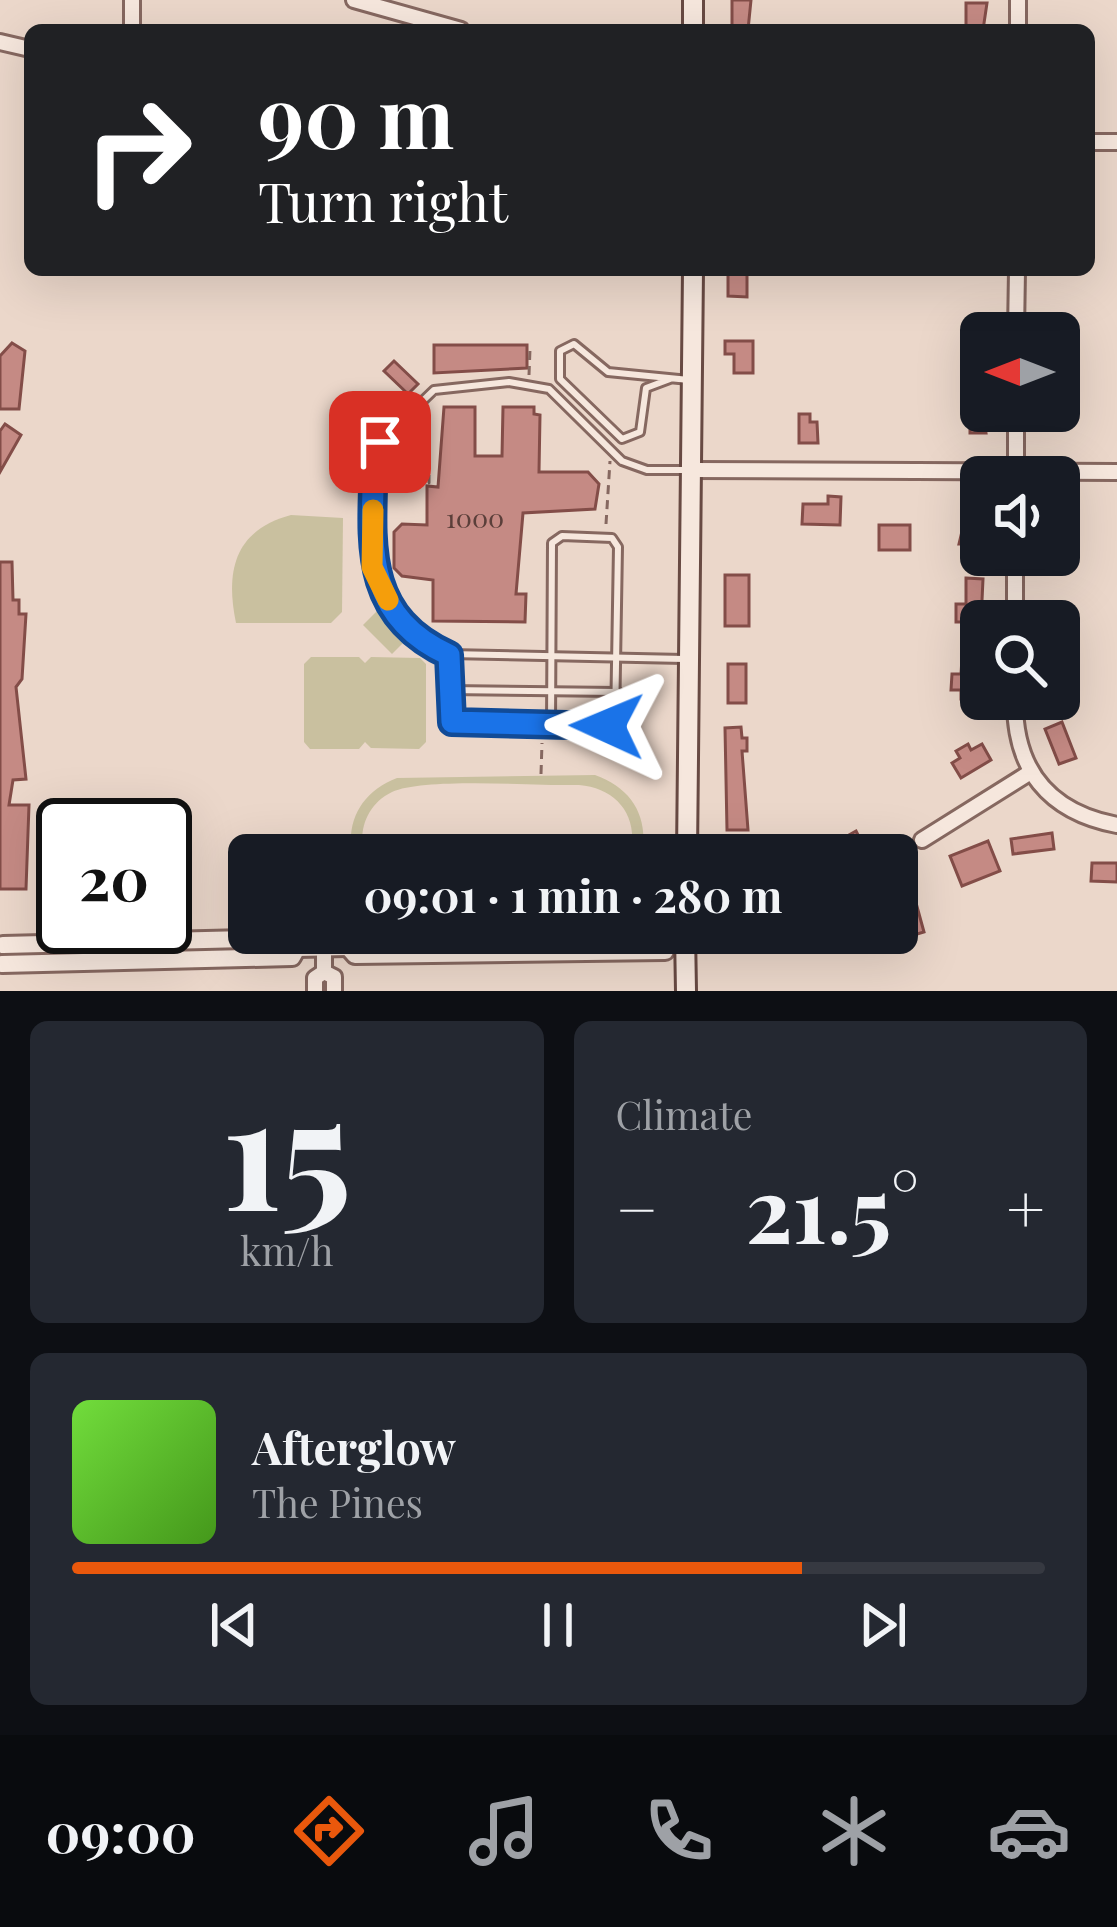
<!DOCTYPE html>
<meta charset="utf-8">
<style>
body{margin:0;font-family:"Playfair Display",serif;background:#242831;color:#f1f3f6;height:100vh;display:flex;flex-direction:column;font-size:45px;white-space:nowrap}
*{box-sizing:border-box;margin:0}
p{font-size:39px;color:#9ea1a6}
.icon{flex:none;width:66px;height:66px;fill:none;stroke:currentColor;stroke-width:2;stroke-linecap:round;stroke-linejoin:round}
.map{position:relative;height:991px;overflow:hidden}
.side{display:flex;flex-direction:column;gap:30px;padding:30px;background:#0d0f14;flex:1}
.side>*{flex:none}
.hud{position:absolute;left:24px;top:24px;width:1071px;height:252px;border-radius:18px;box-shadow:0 12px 48px #0002;background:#202124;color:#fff;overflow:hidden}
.needle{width:78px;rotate:270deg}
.buttons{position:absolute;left:960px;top:312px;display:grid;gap:24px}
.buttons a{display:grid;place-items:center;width:120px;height:120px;border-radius:18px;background:#171b24;box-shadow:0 12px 48px #0002;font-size:60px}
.speed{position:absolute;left:36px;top:798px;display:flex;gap:24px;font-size:60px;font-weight:700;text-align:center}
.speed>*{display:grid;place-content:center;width:156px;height:156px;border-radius:50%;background:#171b24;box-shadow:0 12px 48px #0002;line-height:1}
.speed .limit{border:6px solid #111;border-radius:18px;background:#fff;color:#111}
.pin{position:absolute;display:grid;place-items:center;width:102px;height:102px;color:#fff;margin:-51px;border-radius:24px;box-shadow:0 6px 18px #0006}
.me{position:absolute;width:132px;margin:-66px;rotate:271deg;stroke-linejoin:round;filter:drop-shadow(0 0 9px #0008)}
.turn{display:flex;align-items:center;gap:42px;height:252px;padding:0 36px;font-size:54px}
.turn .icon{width:156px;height:156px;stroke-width:2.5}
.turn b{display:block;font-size:84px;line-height:102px}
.big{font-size:90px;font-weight:700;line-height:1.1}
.side .tile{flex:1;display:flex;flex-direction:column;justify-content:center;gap:18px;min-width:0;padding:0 42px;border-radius:18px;background:#242831}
.side .dial{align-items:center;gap:0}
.dial b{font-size:156px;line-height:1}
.song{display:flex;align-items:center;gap:36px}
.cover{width:144px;height:144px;border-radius:18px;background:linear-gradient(135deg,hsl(100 70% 55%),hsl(100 70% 35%))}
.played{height:12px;border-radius:6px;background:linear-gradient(90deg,#ea580c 75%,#363941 75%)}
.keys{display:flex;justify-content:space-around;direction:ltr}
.heat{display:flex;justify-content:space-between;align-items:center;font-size:66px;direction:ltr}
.side .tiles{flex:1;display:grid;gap:30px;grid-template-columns:1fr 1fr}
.tile:last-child{grid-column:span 2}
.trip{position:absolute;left:228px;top:834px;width:690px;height:120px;border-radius:18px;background:#171b24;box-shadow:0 12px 48px #0002;font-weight:700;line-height:120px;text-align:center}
.menu{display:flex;height:192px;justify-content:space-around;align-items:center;background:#090b0e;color:#9ea1a6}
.menu .icon{width:84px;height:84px}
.menu .active{color:#ea580c}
.menu b{font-size:54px;color:#f1f3f6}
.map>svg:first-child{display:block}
</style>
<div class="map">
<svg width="1117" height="991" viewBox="0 0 1117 991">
<rect width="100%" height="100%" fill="#ebd7ca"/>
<g fill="#c9c09f">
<path d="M291,515L343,518L342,612L331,623H236C225,570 235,530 291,515Z"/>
<polygon points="380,608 409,637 392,654 363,625"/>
<polygon points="311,657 359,657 365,663 371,657 420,658 426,664 426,742 419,749 371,748 365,742 359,749 310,749 304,742 304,664"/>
<path d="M595,775C632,788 649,817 642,855H630C640,817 617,788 579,785C539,786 424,777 392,792C367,804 358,830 364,855H352C346,819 363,791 397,778Z"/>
</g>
<g fill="#c58a84" stroke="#834d48" stroke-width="3">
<polygon points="732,0 751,0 748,30 732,30"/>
<polygon points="966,3 987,3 983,30 966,30"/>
<polygon points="728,270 747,270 747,297 728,296"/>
<polygon points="962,331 978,331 981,363 962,363"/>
<polygon points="725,341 753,341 753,373 734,373 734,354 725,354"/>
<polygon points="12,343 25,351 19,409 0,409 0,356"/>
<polygon points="434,345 527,345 527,368 434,373"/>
<polygon points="394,361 418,384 408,394 384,371"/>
<polygon points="970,398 981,398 986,433 970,433"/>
<polygon points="444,407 475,407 475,456 502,456 503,407 534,407 534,414 540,415 539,472 588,472 599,484 595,509 523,513 516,594 526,594 525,622 433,621 433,580 402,576 394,568 394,532 402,524 427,525 427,486 438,487"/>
<polygon points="799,414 810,414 810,422 817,422 818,443 799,443"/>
<polygon points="5,424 21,435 0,472 0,431"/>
<polygon points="828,496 841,497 840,525 802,524 803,504 828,504"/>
<polygon points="967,510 981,510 981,552 965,552 966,544 959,544"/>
<rect x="879" y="525" width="31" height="25"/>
<polygon points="0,562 12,562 13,600 19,600 19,614 26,614 22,679 16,687 26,779 13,780 9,805 29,805 26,889 0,889"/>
<rect x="725" y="575" width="24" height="51"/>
<polygon points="966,578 983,579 981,622 956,622 956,604 966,604"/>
<polygon points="962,658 981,658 977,700 961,699 961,690 951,690 952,674 961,674"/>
<rect x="728" y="664" width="18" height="39"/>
<polygon points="1062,722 1076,758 1059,764 1045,729"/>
<polygon points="741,727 742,738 747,738 747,751 742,751 748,830 727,830 725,728"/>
<polygon points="968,744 971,750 982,744 991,760 961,778 952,763 960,758 956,751"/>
<polygon points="856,831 868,855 837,855 831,845"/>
<polygon points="1052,833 1054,849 1013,854 1011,839"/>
<polygon points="988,841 1000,871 962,886 950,856"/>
<polygon points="1092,863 1117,863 1117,882 1091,881"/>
<polygon points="913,892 924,932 897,940 897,927 904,925 897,896"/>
</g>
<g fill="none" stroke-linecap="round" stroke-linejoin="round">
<g stroke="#866860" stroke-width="12">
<g id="service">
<polyline points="670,379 646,388 640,432 622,439 560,379 560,351 574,344 608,372 689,380"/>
<polyline points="449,654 452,722 461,724 607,726 615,723 618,547 612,538 562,536 552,543 551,725"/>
<path d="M684,659L449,654C360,617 372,538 373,459L380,442L434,390L509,382L549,389L622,461L647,470H688"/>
<polyline points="448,690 618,692"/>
</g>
</g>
<g stroke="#866860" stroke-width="20">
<g id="minor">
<polyline points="132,0 132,30"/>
<polyline points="354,0 461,30"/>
<polyline points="1018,30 1018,0"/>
<polyline points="0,42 30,49"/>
<polyline points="1089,142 1117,142"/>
<polyline points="1016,333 1017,270"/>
<polyline points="692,470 1117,472"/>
<polyline points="1016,477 1016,411"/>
<polyline points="1015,621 1015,555"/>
<path d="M1015,699C1014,769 1048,812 1117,825"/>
<polyline points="922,840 1029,773"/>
<polyline points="324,972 334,977 334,991"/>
<polyline points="315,991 315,978 324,972 324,948"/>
</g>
</g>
<g stroke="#866860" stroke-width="22">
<g id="tertiary">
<polyline points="3,945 292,938 297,948"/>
<polyline points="348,947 355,955 665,951 667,942 685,942"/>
<polyline points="348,947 355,938 619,933"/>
<polyline points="297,948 348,947"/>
<polyline points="2,964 292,957 297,948"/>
</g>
</g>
<g stroke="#684a43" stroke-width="24">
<g id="secondary">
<polyline points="693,0 693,30"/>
<polyline points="687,855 693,270"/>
<polyline points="685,933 686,991"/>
</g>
</g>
<g stroke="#866860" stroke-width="3" stroke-dasharray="9 6" stroke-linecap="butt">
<polyline points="529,375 530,349"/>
<polyline points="383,482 429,483 429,435 416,422"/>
<polyline points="606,524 610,461"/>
<polyline points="541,774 542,743"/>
</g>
<use href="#service" stroke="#f6e7dd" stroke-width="6"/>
<use href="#minor" stroke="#f6e7dd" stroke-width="14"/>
<use href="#tertiary" stroke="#f6e7dd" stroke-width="16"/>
<use href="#secondary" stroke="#f6e7dd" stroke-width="18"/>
</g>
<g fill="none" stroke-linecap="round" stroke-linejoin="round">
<g stroke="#114b97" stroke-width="30">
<path id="route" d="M380,442L374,459C372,539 360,615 449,655L452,722L607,726"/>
</g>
<use href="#route" stroke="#1a73e8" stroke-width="21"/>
<polyline stroke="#f59e0b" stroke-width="21" points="373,510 372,567 388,600"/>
</g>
<g text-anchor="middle" stroke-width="12" stroke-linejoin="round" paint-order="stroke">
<g font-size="27" fill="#5b3f3a">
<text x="475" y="528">1000</text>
</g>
</g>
</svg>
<div class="buttons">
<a><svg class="needle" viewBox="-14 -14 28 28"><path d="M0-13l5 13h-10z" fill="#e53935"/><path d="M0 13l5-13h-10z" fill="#9ea1a6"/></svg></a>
<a><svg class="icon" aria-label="sound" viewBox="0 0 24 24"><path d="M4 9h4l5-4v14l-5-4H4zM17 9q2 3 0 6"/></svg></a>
<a><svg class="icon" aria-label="search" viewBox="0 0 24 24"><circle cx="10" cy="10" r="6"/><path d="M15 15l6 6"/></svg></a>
</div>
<div class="speed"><div class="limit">20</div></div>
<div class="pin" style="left:380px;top:442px;background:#d93025"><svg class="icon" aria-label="arrive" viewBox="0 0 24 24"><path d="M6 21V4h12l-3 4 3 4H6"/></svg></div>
<svg class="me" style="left:607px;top:726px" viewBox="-20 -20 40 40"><path d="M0-17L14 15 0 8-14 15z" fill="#1a73e8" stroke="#fff" stroke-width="4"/></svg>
<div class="trip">09:01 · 1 min · 280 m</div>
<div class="hud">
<div class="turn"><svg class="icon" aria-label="right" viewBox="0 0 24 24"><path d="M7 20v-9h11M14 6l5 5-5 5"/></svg><div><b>90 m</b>Turn right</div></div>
</div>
</div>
<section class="side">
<div class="tiles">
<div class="tile dial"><b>15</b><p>km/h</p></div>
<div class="tile"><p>Climate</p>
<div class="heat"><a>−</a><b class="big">21.5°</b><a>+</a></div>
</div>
<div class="tile">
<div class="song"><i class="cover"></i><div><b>Afterglow</b><p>The Pines</p></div></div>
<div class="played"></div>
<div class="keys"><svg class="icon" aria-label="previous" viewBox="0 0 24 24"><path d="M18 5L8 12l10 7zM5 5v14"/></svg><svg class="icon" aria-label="pause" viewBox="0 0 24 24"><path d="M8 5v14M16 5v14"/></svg><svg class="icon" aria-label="next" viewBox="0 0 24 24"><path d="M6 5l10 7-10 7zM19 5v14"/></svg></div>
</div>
</div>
</section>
<nav class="menu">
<b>09:00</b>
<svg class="icon active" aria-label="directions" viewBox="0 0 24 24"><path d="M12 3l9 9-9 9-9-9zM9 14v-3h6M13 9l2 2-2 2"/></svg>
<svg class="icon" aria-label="music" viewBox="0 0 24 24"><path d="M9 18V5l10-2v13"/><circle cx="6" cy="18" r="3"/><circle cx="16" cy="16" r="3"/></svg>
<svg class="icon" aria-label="phone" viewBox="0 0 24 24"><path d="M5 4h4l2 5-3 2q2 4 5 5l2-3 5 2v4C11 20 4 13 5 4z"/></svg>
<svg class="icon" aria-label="climate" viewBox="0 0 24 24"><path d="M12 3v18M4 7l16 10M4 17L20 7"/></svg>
<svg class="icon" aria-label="car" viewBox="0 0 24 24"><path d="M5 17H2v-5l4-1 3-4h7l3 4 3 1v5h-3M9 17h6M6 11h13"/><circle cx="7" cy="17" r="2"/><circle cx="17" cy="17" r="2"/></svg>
</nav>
